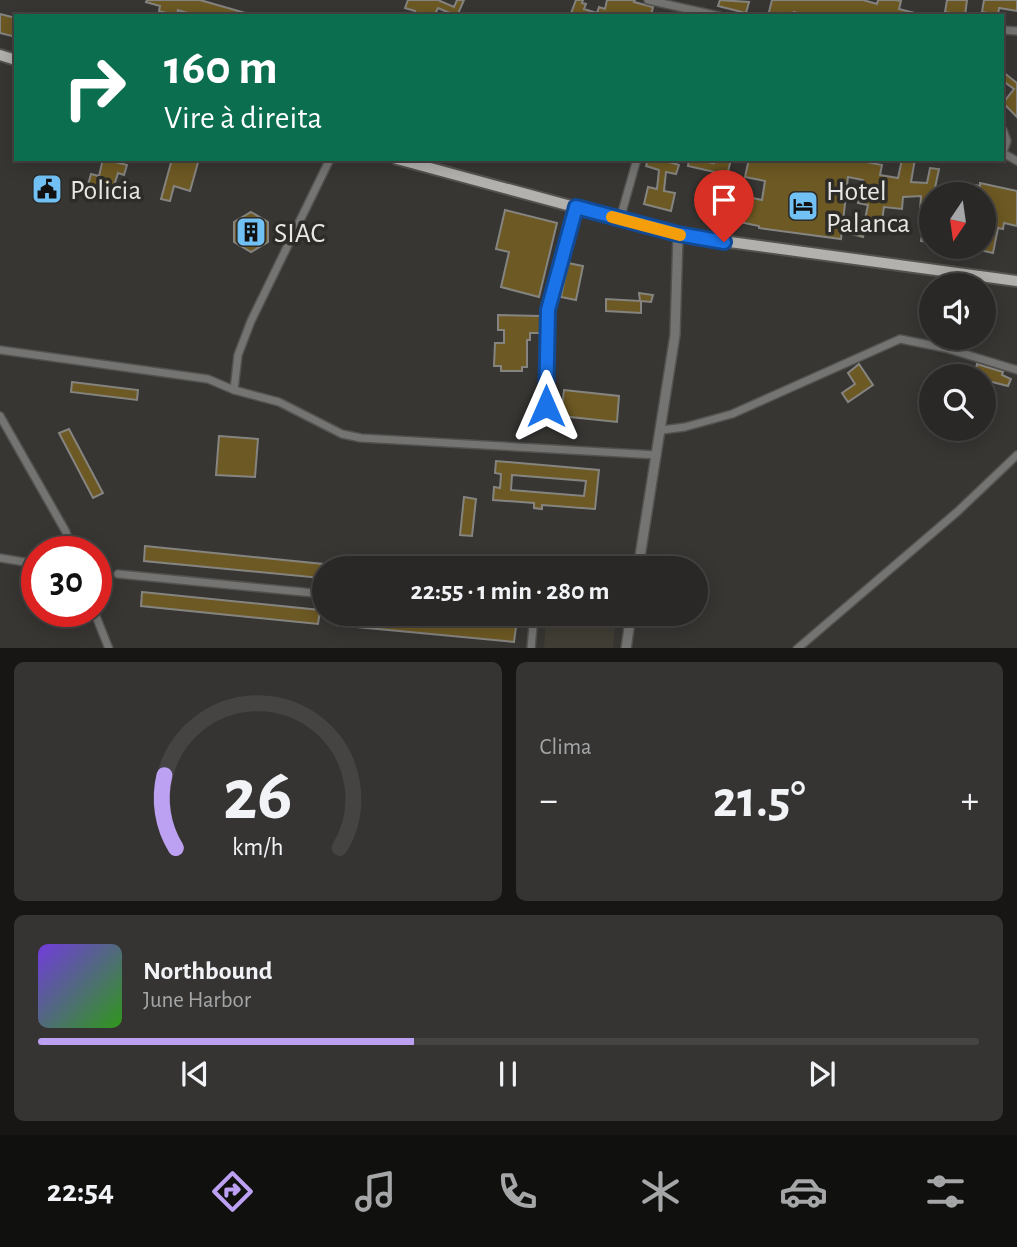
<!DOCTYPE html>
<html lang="pt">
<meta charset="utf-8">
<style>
body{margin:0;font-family:"Alegreya Sans",sans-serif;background:#353432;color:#f1f3f6;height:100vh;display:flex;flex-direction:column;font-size:26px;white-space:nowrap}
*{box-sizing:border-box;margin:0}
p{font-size:23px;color:#a5a6a7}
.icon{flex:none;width:38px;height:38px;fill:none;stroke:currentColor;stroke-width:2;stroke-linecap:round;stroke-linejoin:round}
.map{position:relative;height:648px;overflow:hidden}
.panel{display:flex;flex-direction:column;gap:14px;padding:14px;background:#171615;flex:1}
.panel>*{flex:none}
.guide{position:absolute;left:14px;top:14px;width:990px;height:147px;border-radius:0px;box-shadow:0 4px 18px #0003,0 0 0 2px #454443;background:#0b6e4f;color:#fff;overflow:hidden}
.needle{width:46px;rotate:193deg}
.buttons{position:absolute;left:919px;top:182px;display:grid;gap:14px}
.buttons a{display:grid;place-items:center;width:77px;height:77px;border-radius:50%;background:#292826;box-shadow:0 4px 18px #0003,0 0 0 2px #454443;font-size:35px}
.speed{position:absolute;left:21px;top:536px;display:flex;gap:14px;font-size:35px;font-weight:700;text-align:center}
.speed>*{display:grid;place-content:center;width:91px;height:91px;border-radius:50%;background:#292826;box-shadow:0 4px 18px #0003,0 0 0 2px #454443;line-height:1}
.speed .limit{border:10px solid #d22;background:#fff;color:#111}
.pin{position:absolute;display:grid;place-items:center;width:60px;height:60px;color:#fff;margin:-72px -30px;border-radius:50% 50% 50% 0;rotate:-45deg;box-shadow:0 0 7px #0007}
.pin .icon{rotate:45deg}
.me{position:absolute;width:77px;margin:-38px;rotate:0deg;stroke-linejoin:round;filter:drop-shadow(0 0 5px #0008)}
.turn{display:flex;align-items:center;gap:24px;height:147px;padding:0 35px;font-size:32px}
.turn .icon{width:91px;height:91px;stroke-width:2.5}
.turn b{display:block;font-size:49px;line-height:60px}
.big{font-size:52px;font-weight:600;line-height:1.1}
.panel .card{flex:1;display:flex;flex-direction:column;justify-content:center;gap:10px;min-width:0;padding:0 24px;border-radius:10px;background:#353432}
.panel .dial{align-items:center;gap:0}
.dial svg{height:182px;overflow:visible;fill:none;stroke:#454443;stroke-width:7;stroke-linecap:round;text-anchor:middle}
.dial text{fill:#f1f3f6;stroke:none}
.song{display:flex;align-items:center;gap:21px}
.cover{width:84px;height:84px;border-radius:10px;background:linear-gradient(135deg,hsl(260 70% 55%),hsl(110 70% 35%))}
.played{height:7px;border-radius:4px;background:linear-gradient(90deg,#bca0f2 40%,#454443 40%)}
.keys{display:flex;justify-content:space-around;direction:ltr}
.heat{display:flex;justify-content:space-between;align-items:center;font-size:38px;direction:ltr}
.panel .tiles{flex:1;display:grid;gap:14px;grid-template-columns:1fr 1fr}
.card:last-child{grid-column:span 2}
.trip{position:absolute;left:312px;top:556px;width:396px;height:70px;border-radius:35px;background:#292826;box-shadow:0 4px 18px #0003,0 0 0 2px #454443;font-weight:600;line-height:70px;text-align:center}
.dock{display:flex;height:112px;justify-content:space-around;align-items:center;background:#10100f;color:#a5a6a7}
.dock .icon{width:49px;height:49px}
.dock .on{color:#bca0f2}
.dock b{font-size:32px;color:#f1f3f6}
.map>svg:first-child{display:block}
</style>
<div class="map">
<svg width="1017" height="649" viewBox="0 0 1017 649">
<rect width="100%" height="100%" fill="#373633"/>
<polygon fill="#413e35" points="546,614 616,614 613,648 544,648"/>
<g fill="#6d5923" stroke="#858481" stroke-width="2" fill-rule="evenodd">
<polygon points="147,0 200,0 249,14 249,16 197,16 178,10 177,16 159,11 160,6 146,2"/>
<polygon points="408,0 438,0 454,7 457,0 464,0 457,16 438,8 434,16 413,16 415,11 405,8"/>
<polygon points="576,0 583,0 582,3 586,4 584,9 597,13 599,7 605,9 607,0 635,0 634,2 653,7 651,16 570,16"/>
<polygon points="720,0 749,2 746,13 718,6"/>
<polygon points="772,0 863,0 877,4 878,0 896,0 901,1 899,9 915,13 915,16 807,16 794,12 793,16 778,13 777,16 768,16"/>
<polygon points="947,0 967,0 965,16 945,12"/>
<polygon points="984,0 1017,0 1017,11 999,8 998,15 982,12"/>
<polygon points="0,14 16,18 16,37 0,33"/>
<polygon points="1003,72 1017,83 1017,117 1003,103 1014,89 1003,81"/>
<polygon points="103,159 127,165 124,175 118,173 112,192 88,185 91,174 99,176"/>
<polygon points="172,159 199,159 190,191 174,186 170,201 161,199"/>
<polygon points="648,159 659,159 679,165 676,174 666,172 664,191 675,193 671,211 644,204 648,187 657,189 659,170 646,166"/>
<polygon points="689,159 714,163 715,159 731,159 727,176 733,177 729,198 715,195 719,173 688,166"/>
<polygon points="749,159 851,159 882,165 880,175 898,178 902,159 915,159 911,182 927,183 930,168 939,169 935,188 950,191 950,194 931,194 931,243 921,241 926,211 920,210 921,196 903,197 902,209 884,207 881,227 866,225 863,237 852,234 855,217 865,219 868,205 858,203 863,180 848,177 841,239 759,228 759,226 725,219 730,193 762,200 765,181 745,177"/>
<polygon points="963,183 980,186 980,183 1017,191 1017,226 1004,223 1003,229 998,228 993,253 984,251 984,194 961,194"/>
<polygon points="505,210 557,223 539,297 501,287 509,252 496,249"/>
<polygon points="251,212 268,222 268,242 251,252 234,242 234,222"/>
<polygon points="568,263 583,266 576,300 561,297"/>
<polygon points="639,293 653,295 651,302 641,301 641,313 606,311 606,299 640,301"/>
<polygon points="498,315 540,316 540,333 530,333 530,340 527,340 527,367 522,367 522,371 501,371 501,366 494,366 495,343 504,343 504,330 498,330"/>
<polygon points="859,364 873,385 848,402 842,393 855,384 848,373"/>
<polygon points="977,364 1003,372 1002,375 1011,379 1008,386 984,380 984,376 974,376"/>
<polygon points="72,382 138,390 137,400 71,392"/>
<polygon points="564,390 619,396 617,422 561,416"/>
<polygon points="69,429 103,493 93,498 59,433"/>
<polygon points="219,436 258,439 255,477 216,475"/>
<path d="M496,461L599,470L595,509L542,505V509L534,508V503L493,500L494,487L500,488L501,474L495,473ZM512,475L586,481L584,496L511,490Z"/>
<polygon points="464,497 476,499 472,536 460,535"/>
<polygon points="145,546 323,564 321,578 144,561"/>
<polygon points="142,592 320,610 318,624 141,606"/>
<polygon points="337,614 380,614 516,627 514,642 336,625"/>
</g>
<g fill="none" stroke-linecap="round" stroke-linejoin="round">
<g stroke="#53524f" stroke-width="10">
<g id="minor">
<polyline points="648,0 719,16"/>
<polyline points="1003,30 1017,31"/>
<polyline points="1003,130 1007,141 1003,152"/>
<polyline points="1003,153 1017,161"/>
<polyline points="620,219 637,159"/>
<polyline points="0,350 208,379 234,390 279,402 342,434 361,438 657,455"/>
<polyline points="234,390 238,355 251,321 330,159"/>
<polyline points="546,406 548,310 576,207"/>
<polyline points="0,416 66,532 71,551"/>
<polyline points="662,430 685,427 732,414 900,339 945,348 1017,370"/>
<polyline points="0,558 37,564"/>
<polyline points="500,559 610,569"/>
<polyline points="118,574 324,594"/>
<polyline points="94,611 109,649"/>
<polyline points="531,649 534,614"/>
<polyline points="797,649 957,512 1017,455"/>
</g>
</g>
<g stroke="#53524f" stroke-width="12">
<g id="tertiary">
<polyline points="638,569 675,335 678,235"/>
<polyline points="626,649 631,614"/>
</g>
</g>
<g stroke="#53524f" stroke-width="14">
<g id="primary">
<polyline points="0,55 16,60"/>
<polyline points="397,159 678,235 1017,281"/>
</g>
</g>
<use href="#minor" stroke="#747473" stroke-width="7"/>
<use href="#tertiary" stroke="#747473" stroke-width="9"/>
<use href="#primary" stroke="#b2b1ae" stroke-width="10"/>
</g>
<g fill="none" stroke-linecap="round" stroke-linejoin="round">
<g stroke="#114b97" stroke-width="18">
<polyline id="route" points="546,406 548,310 576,207 678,234 724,242"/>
</g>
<use href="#route" stroke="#1a73e8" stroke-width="12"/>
<polyline stroke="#f59e0b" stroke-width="12" points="612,217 680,235"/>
</g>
<defs>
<g id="civic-square" transform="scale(1.575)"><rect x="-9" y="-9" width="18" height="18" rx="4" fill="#72c1f5" stroke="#2d2c29"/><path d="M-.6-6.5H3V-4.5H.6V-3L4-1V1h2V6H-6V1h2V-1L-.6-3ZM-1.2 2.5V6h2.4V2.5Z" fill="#111"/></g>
<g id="hotel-square" transform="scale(1.575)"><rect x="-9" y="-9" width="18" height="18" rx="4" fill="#72c1f5" stroke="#2d2c29"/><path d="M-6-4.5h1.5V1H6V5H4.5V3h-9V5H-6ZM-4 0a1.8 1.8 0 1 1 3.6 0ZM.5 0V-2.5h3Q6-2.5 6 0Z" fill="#111"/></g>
<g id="building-square" transform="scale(1.575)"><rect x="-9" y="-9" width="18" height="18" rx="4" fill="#72c1f5" stroke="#2d2c29"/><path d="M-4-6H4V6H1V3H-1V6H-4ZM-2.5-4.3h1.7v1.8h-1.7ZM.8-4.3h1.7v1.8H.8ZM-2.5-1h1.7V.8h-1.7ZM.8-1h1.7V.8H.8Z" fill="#111"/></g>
</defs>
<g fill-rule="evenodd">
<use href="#civic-square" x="47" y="189"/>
<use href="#hotel-square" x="803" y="206"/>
<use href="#building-square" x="251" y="232"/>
</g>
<g text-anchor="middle" stroke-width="7" stroke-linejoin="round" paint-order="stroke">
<g font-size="28" fill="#e7e7e5" stroke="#2d2c29" text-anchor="start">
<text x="70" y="199">Policia</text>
<text x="826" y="200">Hotel<tspan x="826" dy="32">Palanca</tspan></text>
<text x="274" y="242">SIAC</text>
</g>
</g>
</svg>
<div class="buttons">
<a><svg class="needle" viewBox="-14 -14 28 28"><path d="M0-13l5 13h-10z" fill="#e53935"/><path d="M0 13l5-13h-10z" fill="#a5a6a7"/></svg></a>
<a><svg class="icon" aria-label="sound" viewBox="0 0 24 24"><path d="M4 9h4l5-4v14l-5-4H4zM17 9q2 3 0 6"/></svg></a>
<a><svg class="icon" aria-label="search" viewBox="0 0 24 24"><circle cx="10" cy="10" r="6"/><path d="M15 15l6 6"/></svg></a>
</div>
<div class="speed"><div class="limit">30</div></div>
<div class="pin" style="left:724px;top:242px;background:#d93025"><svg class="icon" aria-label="arrive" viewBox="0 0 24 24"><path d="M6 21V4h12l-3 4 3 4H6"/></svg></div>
<svg class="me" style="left:546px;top:406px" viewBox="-20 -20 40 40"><path d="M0-17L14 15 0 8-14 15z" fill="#1a73e8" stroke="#fff" stroke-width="4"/></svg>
<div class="trip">22:55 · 1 min · 280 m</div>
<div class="guide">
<div class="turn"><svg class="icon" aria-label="right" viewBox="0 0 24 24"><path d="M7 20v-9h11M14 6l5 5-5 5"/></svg><div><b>160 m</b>Vire à direita</div></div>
</div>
</div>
<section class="panel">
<div class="tiles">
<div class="card dial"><svg viewBox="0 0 100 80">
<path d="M14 69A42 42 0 1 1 86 69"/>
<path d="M14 69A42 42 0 0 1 9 37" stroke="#bca0f2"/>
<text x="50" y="56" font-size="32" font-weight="700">26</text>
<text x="50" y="72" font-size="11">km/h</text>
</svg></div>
<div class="card"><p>Clima</p>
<div class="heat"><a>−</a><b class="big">21.5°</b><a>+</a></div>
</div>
<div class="card">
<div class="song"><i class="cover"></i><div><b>Northbound</b><p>June Harbor</p></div></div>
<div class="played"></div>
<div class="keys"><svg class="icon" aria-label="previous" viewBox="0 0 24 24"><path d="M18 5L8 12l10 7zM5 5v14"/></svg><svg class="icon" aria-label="pause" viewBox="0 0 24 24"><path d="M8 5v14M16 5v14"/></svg><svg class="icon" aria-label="next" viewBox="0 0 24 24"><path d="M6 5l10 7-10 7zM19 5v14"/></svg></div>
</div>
</div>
</section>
<nav class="dock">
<b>22:54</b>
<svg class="icon on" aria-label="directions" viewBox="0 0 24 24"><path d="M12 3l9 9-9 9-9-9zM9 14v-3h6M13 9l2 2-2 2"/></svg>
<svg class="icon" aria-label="music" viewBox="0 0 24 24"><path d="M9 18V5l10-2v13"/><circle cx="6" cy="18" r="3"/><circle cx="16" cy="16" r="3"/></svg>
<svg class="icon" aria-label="phone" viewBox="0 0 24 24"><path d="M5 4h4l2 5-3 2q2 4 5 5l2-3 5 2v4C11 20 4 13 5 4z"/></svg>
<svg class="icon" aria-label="climate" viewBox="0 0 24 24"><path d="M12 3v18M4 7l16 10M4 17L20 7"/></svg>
<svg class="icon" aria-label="car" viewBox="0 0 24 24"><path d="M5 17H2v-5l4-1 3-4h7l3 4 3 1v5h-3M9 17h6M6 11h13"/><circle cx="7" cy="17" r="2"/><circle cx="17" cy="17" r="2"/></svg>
<svg class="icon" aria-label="filters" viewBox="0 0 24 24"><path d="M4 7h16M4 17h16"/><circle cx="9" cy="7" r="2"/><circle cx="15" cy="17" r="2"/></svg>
</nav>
